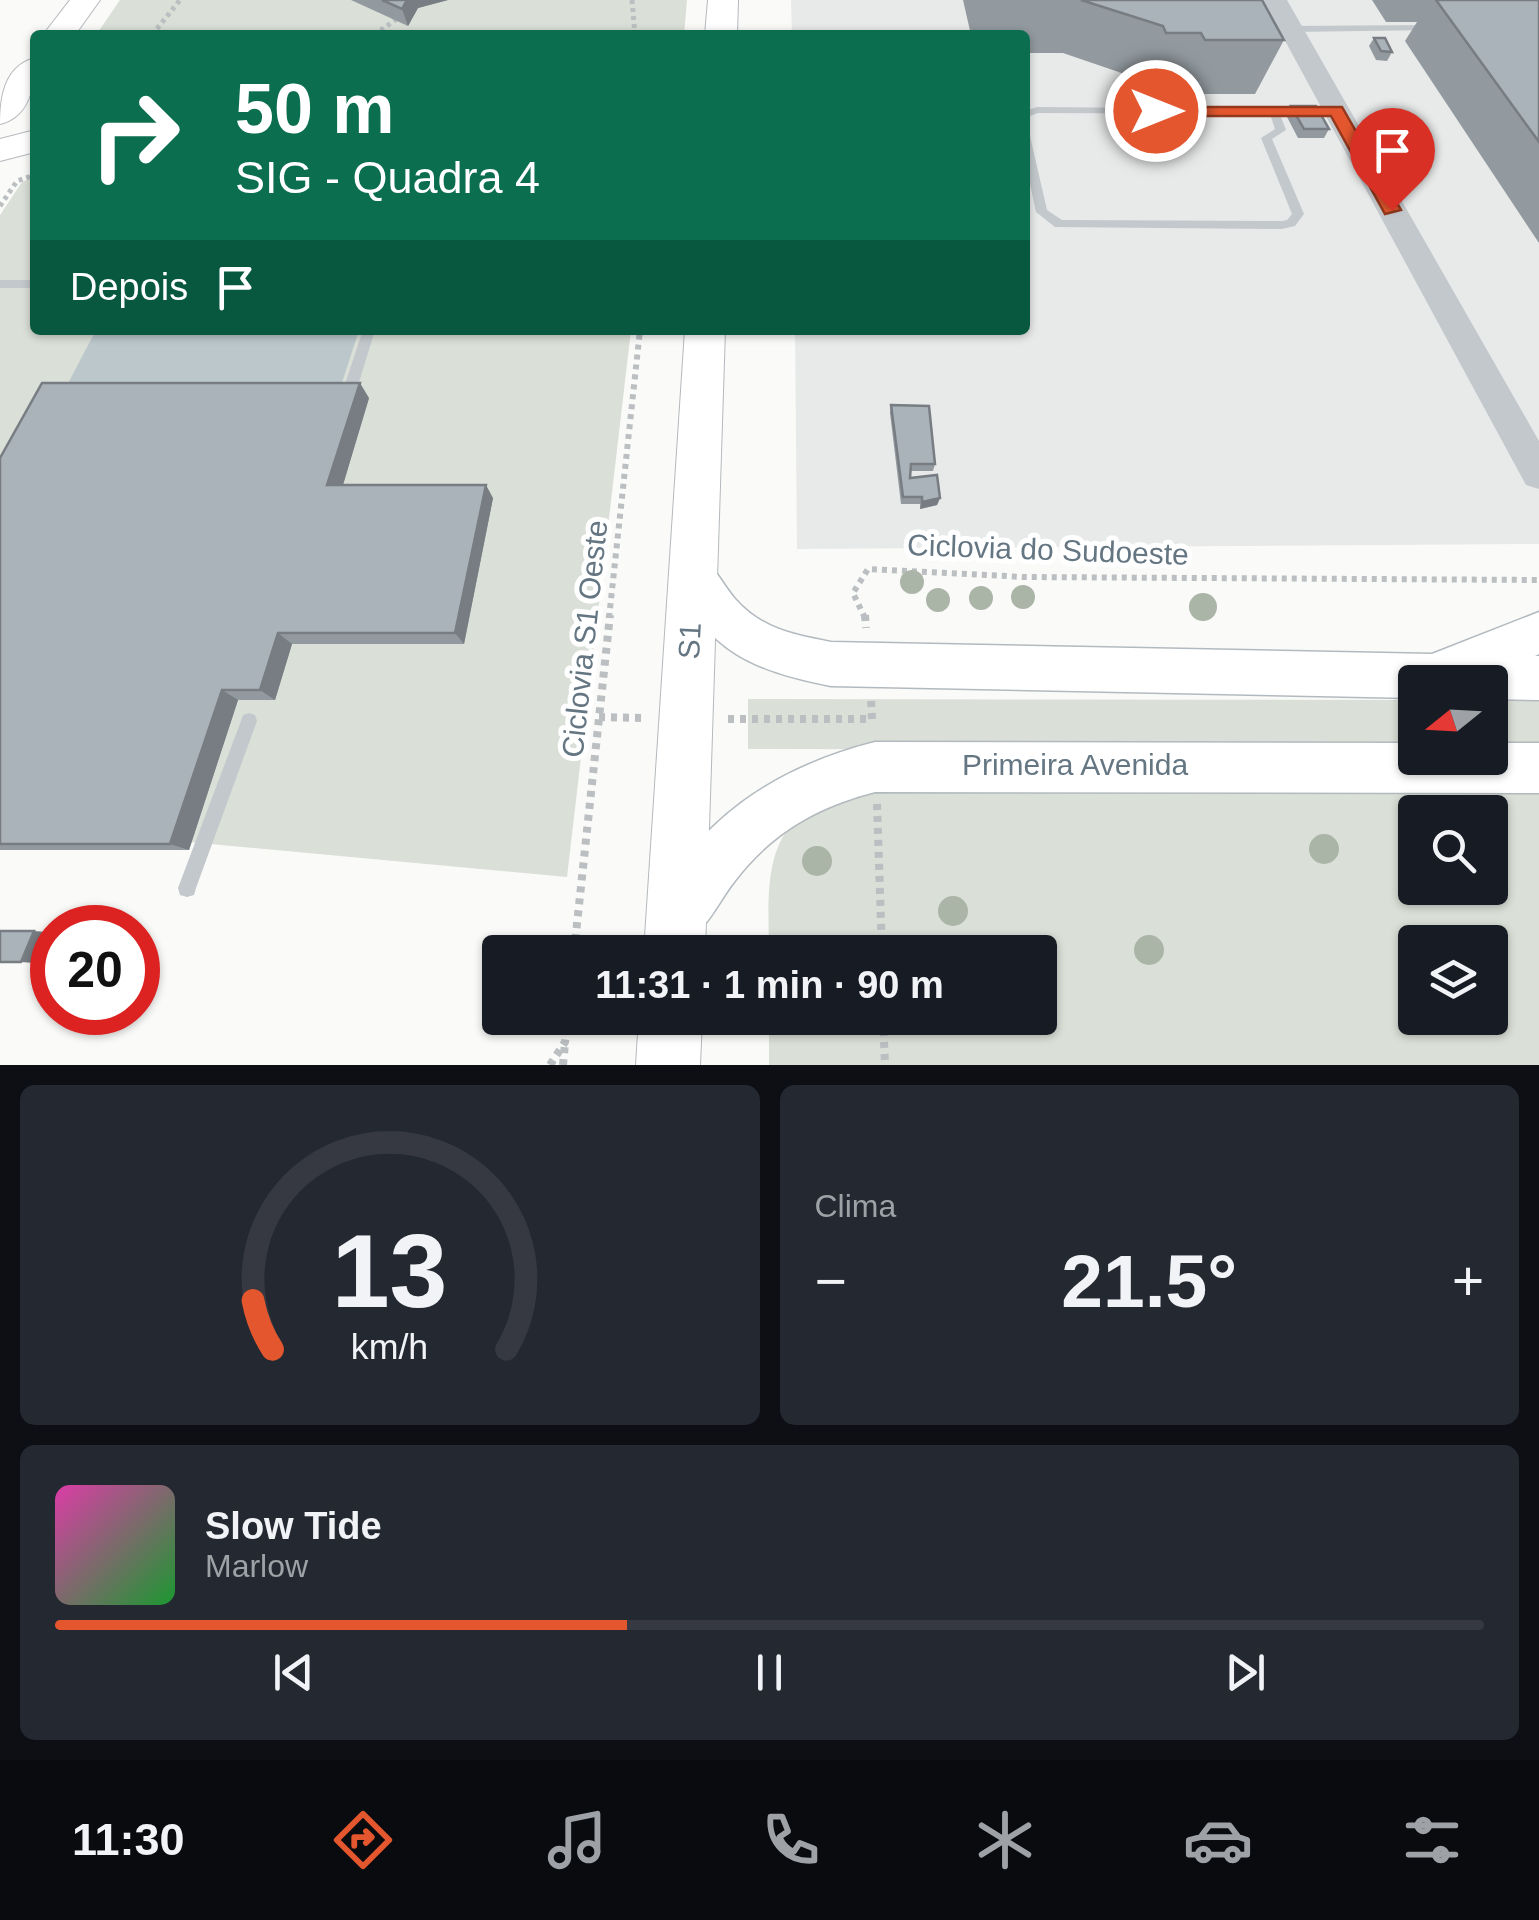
<!DOCTYPE html>
<html lang="pt">
<meta charset="utf-8">
<style>
body{margin:0;font-family:Arial,sans-serif;background:#242831;color:#f1f3f6;height:100vh;display:flex;flex-direction:column;font-size:38px;white-space:nowrap}
*{box-sizing:border-box;margin:0}
p{font-size:32px;color:#9ea1a6}
.icon{flex:none;width:55px;height:55px;fill:none;stroke:currentColor;stroke-width:2;stroke-linecap:round;stroke-linejoin:round}
.map{position:relative;height:1065px;overflow:hidden}
.drawer{display:flex;flex-direction:column;gap:20px;padding:20px;background:#0d0f14;flex:1}
.drawer>*{flex:none}
.banner{position:absolute;left:30px;top:30px;width:1000px;height:305px;border-radius:10px;box-shadow:0 2px 8px #0004;background:#0b6e4f;color:#fff;overflow:hidden}
.needle{width:65px;rotate:252deg}
.controls{position:absolute;left:1398px;top:665px;display:grid;gap:20px}
.controls a{display:grid;place-items:center;width:110px;height:110px;border-radius:10px;background:#171b24;box-shadow:0 2px 8px #0004;font-size:50px}
.speed{position:absolute;left:30px;top:905px;display:flex;gap:20px;font-size:50px;font-weight:700;text-align:center}
.speed>*{display:grid;place-content:center;width:130px;height:130px;border-radius:50%;background:#171b24;box-shadow:0 2px 8px #0004;line-height:1}
.speed .limit{border:15px solid #d22;background:#fff;color:#111}
.pin{position:absolute;display:grid;place-items:center;width:85px;height:85px;color:#fff;margin:-102px -42px;border-radius:50% 50% 50% 0;rotate:-45deg;box-shadow:0 0 10px #0007}
.pin .icon{rotate:45deg}
.me{position:absolute;width:110px;margin:-55px;rotate:90deg;stroke-linejoin:round;filter:drop-shadow(0 0 8px #0008)}
.turn{display:flex;align-items:center;gap:35px;height:210px;padding:0 40px;font-size:45px}
.turn .icon{width:130px;height:130px;stroke-width:2.5}
.turn b{display:block;font-size:70px;line-height:85px}
.then{display:flex;align-items:center;height:95px;padding:0 40px;background:#0003;gap:20px;font-size:38px}
.big{font-size:75px;font-weight:600;line-height:1.1}
.drawer .widget{flex:1;display:flex;flex-direction:column;justify-content:center;gap:15px;min-width:0;padding:0 35px;border-radius:15px;background:#242831}
.drawer .dial{align-items:center;gap:0}
.dial svg{height:260px;overflow:visible;fill:none;stroke:#363941;stroke-width:7;stroke-linecap:round;text-anchor:middle}
.dial text{fill:#f1f3f6;stroke:none}
.song{display:flex;align-items:center;gap:30px}
.cover{width:120px;height:120px;border-radius:15px;background:linear-gradient(135deg,hsl(320 70% 55%),hsl(130 70% 35%))}
.played{height:10px;border-radius:5px;background:linear-gradient(90deg,#e4572e 40%,#363941 40%)}
.keys{display:flex;justify-content:space-around;direction:ltr}
.heat{display:flex;justify-content:space-between;align-items:center;font-size:55px;direction:ltr}
.drawer .tiles{flex:1;display:grid;gap:20px;grid-template-columns:1fr 1fr}
.widget:last-child{grid-column:span 2}
.trip{position:absolute;left:482px;top:935px;width:575px;height:100px;border-radius:10px;background:#171b24;box-shadow:0 2px 8px #0004;font-weight:600;line-height:100px;text-align:center}
.menu{display:flex;height:160px;justify-content:space-around;align-items:center;background:#090b0e;color:#9ea1a6}
.menu .icon{width:70px;height:70px}
.menu .active{color:#e4572e}
.menu b{font-size:45px;color:#f1f3f6}
.map>svg:first-child{display:block}
</style>
<div class="map">
<svg width="1539" height="1065" viewBox="0 0 1539 1065">
<rect width="100%" height="100%" fill="#fafaf8"/>
<polygon fill="#e8e9e9" points="791,0 1539,0 1539,544 797,549 795,330 1025,330 1025,35 792,35"/>
<g fill="#dadfd7" fill-rule="evenodd">
<polygon points="120,0 687,0 684,35 96,35"/>
<polygon points="35,177 35,330 631,330 567,877 189,842 0,839 0,215 22,182"/>
<polygon points="748,699 1415,700 1415,750 748,749"/>
<rect x="1490" y="701" width="49" height="49"/>
<path d="M868,792L1539,794V1065H769V1018H1040V952H769C769,902 760,833 816,806C831,799 852,797 868,792ZM1415,812H1490V888H1415ZM1415,942H1490V1018H1415Z"/>
</g>
<polygon fill="#bbc7cb" points="96,330 359,330 305,497 8,498"/>
<g fill="none" stroke-linecap="round" stroke-linejoin="round">
<g stroke="#b3babf" stroke-width="3">
<g id="secondary">
<path d="M693,555C715,563 721,583 736,600C762,629 794,635 831,642L1432,654L1539,612V654L1535,656H1539V700L1490,699V682H1415V698L831,686C751,670 707,651 671,574L678,560Z"/>
<path d="M875,742L1415,743V758H1490V743H1539V793L875,792C817,807 771,833 734,882C716,905 707,932 679,944L660,936L652,917C692,820 777,767 875,742Z"/>
</g>
</g>
<g stroke="#b4b9bd" stroke-width="2">
<g id="trunk">
<polygon points="70,0 100,0 75,35 43,35"/>
<polygon points="708,0 738,0 737,35 705,35"/>
<path d="M35,58C35,85 30,117 0,124C0,98 4,66 35,58Z"/>
<polygon points="35,130 35,152 0,161 0,139"/>
<polygon points="685,330 725,330 705,952 644,952"/>
<polygon points="639,1018 702,1018 700,1065 636,1065"/>
</g>
</g>
<g stroke="#bbbfc2" stroke-width="5" stroke-dasharray="4 4" stroke-linecap="butt">
<polyline points="632,0 635,35"/>
<polyline points="152,35 180,0"/>
<polyline points="374,35 401,16"/>
<polyline points="0,206 17,181 35,175"/>
</g>
<g stroke="#bbbfc2" stroke-width="6" stroke-dasharray="5 5" stroke-linecap="butt">
<polyline points="609,618 640,330"/>
<polyline points="865,618 853,593 868,569 1024,577 1539,580"/>
</g>
<g stroke="#bbbfc2" stroke-width="8" stroke-dasharray="6 6" stroke-linecap="butt">
<polyline points="865,615 866,628"/>
<polyline points="599,717 646,718"/>
<polyline points="728,719 872,719 871,700"/>
<polyline points="877,804 882,952"/>
<polyline points="574,952 610,615"/>
<polyline points="883,1018 885,1065"/>
<polyline points="550,1065 565,1042 568,1018"/>
<polyline points="563,1065 565,1043"/>
</g>
<g fill="#c3c8cc" fill-rule="evenodd">
<polygon points="1430,25 1435,28 1433,30 1291,32 1286,29 1291,26"/>
<polygon points="1037,107 1278,109 1286,130 1272,139 1304,214 1295,226 1282,229 1055,227 1036,212 1025,161 1025,133 1030,136 1047,210 1062,220 1282,221 1287,220 1292,214 1261,138 1275,129 1270,114 1038,113 1025,118 1025,111"/>
<rect x="0" y="280" width="35" height="8"/>
<polygon points="363,330 375,330 353,402 346,407 339,402"/>
<polygon points="249,713 255,715 257,721 196,888 194,895 187,897 180,895 178,888 241,721 243,715"/>
</g>
<polygon fill="#c3c8cc" fill-rule="evenodd" points="1263,0 1287,0 1539,441 1539,489 1526,485"/>
<use href="#secondary" fill="#fff" fill-rule="evenodd"/>
<use href="#trunk" fill="#fff" fill-rule="evenodd"/>
</g>
<g fill="#aab4a7">
<circle cx="912" cy="582" r="12"/>
<circle cx="1023" cy="597" r="12"/>
<circle cx="981" cy="598" r="12"/>
<circle cx="938" cy="600" r="12"/>
<circle cx="1203" cy="607" r="14"/>
<circle cx="1324" cy="849" r="15"/>
<circle cx="817" cy="861" r="15"/>
<circle cx="953" cy="911" r="15"/>
<circle cx="1149" cy="950" r="15"/>
</g>
<g fill="#929a9f">
<polygon points="351,0 448,0 418,8 408,26"/>
<polygon points="963,0 1262,0 1284,40 1255,94 1181,94 1178,87 1144,87 1142,80 1063,53 1025,53 1025,35 971,35"/>
<polygon points="1372,0 1539,0 1539,243 1405,41 1417,22 1386,22"/>
<polygon points="1374,38 1392,52 1387,61 1376,60 1369,46"/>
<polygon points="1291,106 1329,129 1324,138 1298,138 1286,115"/>
<polygon points="369,398 343,485 493,498 464,644 292,644 275,700 238,700 189,850 0,850 0,458"/>
<polygon points="891,405 935,464 933,471 910,471 910,478 940,498 937,505 920,509 920,504 901,504 890,413"/>
</g>
<g fill="#777d82">
<polygon points="407,0 448,0 418,8 408,26 402,9"/>
<polygon points="360,383 369,398 339,498 327,485"/>
<polygon points="486,485 493,498 464,644 455,633"/>
<polygon points="940,498 937,505 920,509 922,502"/>
<polygon points="278,633 292,644 275,700 260,690"/>
<polygon points="222,690 238,700 189,850 170,844"/>
<polygon points="34,931 47,932 34,963 21,962"/>
</g>
<g fill="#aab3b9" stroke="#777d82" stroke-width="2.5">
<polygon points="382,0 407,0 402,9"/>
<polygon points="1081,0 1262,0 1284,40 1205,40 1201,33 1166,33 1163,26"/>
<polygon points="1436,0 1539,0 1539,142"/>
<polygon points="1374,38 1385,38 1392,52 1381,51"/>
<polygon points="1291,106 1316,106 1329,129 1304,129"/>
<polygon points="42,383 360,383 327,485 486,485 455,633 278,633 260,690 222,690 170,844 0,844 0,458"/>
<polygon points="891,405 929,406 935,464 911,464 910,478 937,475 940,498 922,502 922,497 903,497"/>
<polygon points="0,931 34,931 21,962 0,962"/>
</g>
<polygon fill="#e4572e" stroke="#94391e" stroke-width="2.5" points="1150,107 1342,107 1401,210 1385,214 1331,116 1156,116 1147,111"/>
<g text-anchor="middle" stroke-width="10" stroke-linejoin="round" paint-order="stroke">
<g font-size="30" fill="#657683" stroke="#fff">
<text transform="translate(1048 550) rotate(2)" y="10">Ciclovia do Sudoeste</text>
<text transform="translate(585 639) rotate(-84)" y="10">Ciclovia S1 Oeste</text>
<text transform="translate(690 641) rotate(-87)" y="10">S1</text>
<text x="1075" y="775">Primeira Avenida</text>
</g>
</g>
</svg>
<div class="controls">
<a><svg class="needle" viewBox="-14 -14 28 28"><path d="M0-13l5 13h-10z" fill="#e53935"/><path d="M0 13l5-13h-10z" fill="#9ea1a6"/></svg></a>
<a><svg class="icon" aria-label="search" viewBox="0 0 24 24"><circle cx="10" cy="10" r="6"/><path d="M15 15l6 6"/></svg></a>
<a><svg class="icon" aria-label="layers" viewBox="0 0 24 24"><path d="M12 4l9 5-9 5-9-5zM3 14l9 5 9-5"/></svg></a>
</div>
<div class="speed"><div class="limit">20</div></div>
<div class="pin" style="left:1392px;top:210px;background:#d93025"><svg class="icon" aria-label="arrive" viewBox="0 0 24 24"><path d="M6 21V4h12l-3 4 3 4H6"/></svg></div>
<svg class="me" style="left:1156px;top:111px" viewBox="-20 -20 40 40"><circle r="17" fill="#e4572e" stroke="#fff" stroke-width="3"/><path d="M0-11L8 9 0 5-8 9z" fill="#fff"/></svg>
<div class="trip">11:31 · 1 min · 90 m</div>
<div class="banner">
<div class="turn"><svg class="icon" aria-label="right" viewBox="0 0 24 24"><path d="M7 20v-9h11M14 6l5 5-5 5"/></svg><div><b>50 m</b>SIG - Quadra 4</div></div>
<div class="then">Depois<svg class="icon" aria-label="arrive" viewBox="0 0 24 24"><path d="M6 21V4h12l-3 4 3 4H6"/></svg></div>
</div>
</div>
<section class="drawer">
<div class="tiles">
<div class="widget dial"><svg viewBox="0 0 100 80">
<path d="M14 69A42 42 0 1 1 86 69"/>
<path d="M14 69A42 42 0 0 1 8 54" stroke="#e4572e"/>
<text x="50" y="56" font-size="32" font-weight="700">13</text>
<text x="50" y="72" font-size="11">km/h</text>
</svg></div>
<div class="widget"><p>Clima</p>
<div class="heat"><a>−</a><b class="big">21.5°</b><a>+</a></div>
</div>
<div class="widget">
<div class="song"><i class="cover"></i><div><b>Slow Tide</b><p>Marlow</p></div></div>
<div class="played"></div>
<div class="keys"><svg class="icon" aria-label="previous" viewBox="0 0 24 24"><path d="M18 5L8 12l10 7zM5 5v14"/></svg><svg class="icon" aria-label="pause" viewBox="0 0 24 24"><path d="M8 5v14M16 5v14"/></svg><svg class="icon" aria-label="next" viewBox="0 0 24 24"><path d="M6 5l10 7-10 7zM19 5v14"/></svg></div>
</div>
</div>
</section>
<nav class="menu">
<b>11:30</b>
<svg class="icon active" aria-label="directions" viewBox="0 0 24 24"><path d="M12 3l9 9-9 9-9-9zM9 14v-3h6M13 9l2 2-2 2"/></svg>
<svg class="icon" aria-label="music" viewBox="0 0 24 24"><path d="M9 18V5l10-2v13"/><circle cx="6" cy="18" r="3"/><circle cx="16" cy="16" r="3"/></svg>
<svg class="icon" aria-label="phone" viewBox="0 0 24 24"><path d="M5 4h4l2 5-3 2q2 4 5 5l2-3 5 2v4C11 20 4 13 5 4z"/></svg>
<svg class="icon" aria-label="climate" viewBox="0 0 24 24"><path d="M12 3v18M4 7l16 10M4 17L20 7"/></svg>
<svg class="icon" aria-label="car" viewBox="0 0 24 24"><path d="M5 17H2v-5l4-1 3-4h7l3 4 3 1v5h-3M9 17h6M6 11h13"/><circle cx="7" cy="17" r="2"/><circle cx="17" cy="17" r="2"/></svg>
<svg class="icon" aria-label="filters" viewBox="0 0 24 24"><path d="M4 7h16M4 17h16"/><circle cx="9" cy="7" r="2"/><circle cx="15" cy="17" r="2"/></svg>
</nav>
